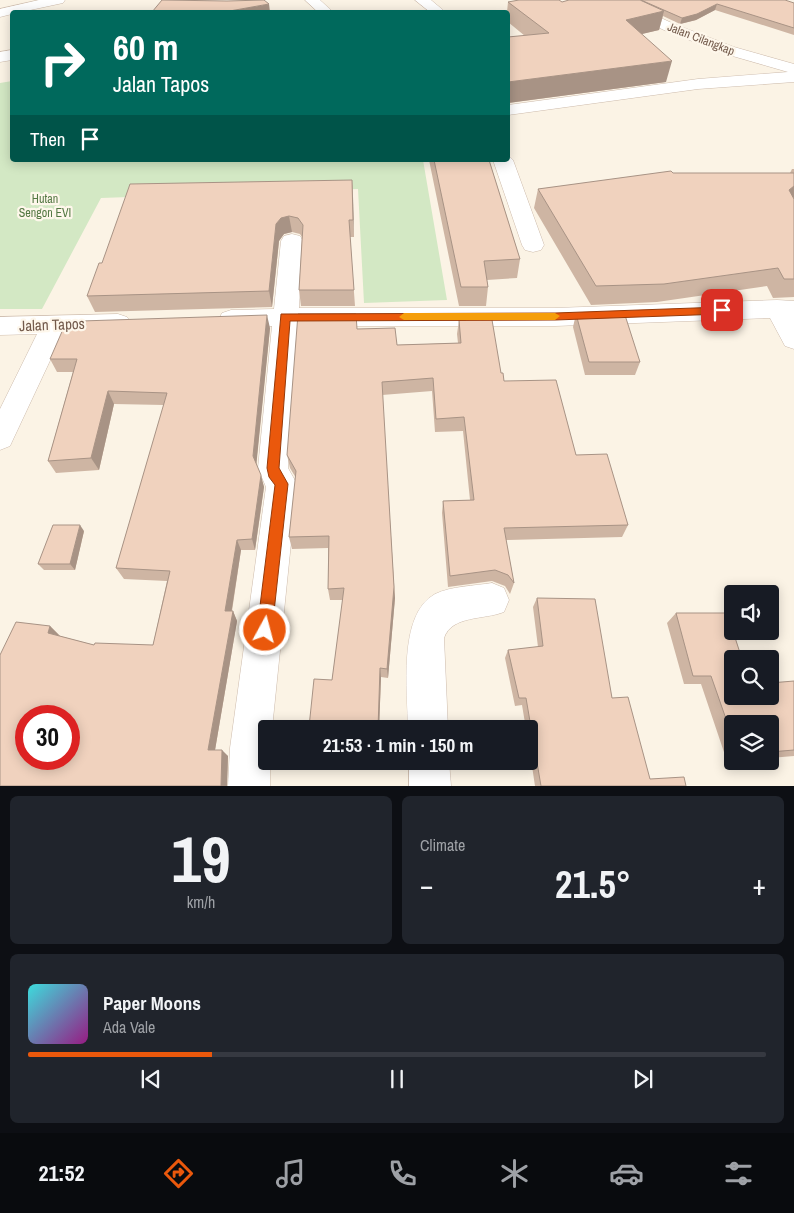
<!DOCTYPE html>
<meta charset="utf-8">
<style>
body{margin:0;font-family:"Archivo Narrow",sans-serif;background:#20242c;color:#f1f3f6;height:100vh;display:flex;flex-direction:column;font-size:19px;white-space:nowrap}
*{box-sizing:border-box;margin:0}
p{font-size:16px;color:#9ea1a6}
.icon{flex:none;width:28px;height:28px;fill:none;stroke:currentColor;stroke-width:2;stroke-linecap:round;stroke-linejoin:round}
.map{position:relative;height:786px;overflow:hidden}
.side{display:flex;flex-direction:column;gap:10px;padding:10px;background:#0d0f14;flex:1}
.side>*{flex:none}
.banner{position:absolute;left:10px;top:10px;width:500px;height:152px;border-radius:5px;box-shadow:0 2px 12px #0003;background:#00695c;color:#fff;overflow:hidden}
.controls{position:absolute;left:724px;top:585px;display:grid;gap:10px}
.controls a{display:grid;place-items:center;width:55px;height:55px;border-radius:5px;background:#171b24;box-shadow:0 2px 12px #0003;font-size:25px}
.speed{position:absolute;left:15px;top:705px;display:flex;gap:10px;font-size:25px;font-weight:700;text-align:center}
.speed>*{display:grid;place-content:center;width:65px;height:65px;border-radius:50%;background:#171b24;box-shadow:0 2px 12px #0003;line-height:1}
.speed .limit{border:8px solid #d22;background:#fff;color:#111}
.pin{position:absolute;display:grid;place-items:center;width:42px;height:42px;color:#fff;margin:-21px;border-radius:10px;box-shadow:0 2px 8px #0006}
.me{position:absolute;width:55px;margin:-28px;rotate:7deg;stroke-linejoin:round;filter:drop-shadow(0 0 4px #0008)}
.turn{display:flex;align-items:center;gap:18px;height:105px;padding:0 20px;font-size:22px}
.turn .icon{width:65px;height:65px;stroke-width:2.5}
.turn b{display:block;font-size:35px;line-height:42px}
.then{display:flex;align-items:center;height:48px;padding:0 20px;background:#0003;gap:10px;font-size:19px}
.big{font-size:38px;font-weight:700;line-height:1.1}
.side .widget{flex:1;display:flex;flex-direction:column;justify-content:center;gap:8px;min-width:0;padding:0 18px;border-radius:8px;background:#20242c}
.side .dial{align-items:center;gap:0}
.dial b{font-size:65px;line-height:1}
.song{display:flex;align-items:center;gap:15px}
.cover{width:60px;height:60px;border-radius:8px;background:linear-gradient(135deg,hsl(180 70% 55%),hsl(310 70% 35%))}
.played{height:5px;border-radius:2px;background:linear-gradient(90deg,#ea580c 25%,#363941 25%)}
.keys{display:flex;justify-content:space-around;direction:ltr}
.heat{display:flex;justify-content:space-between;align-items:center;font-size:28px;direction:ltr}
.side .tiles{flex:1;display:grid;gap:10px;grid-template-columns:1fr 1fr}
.widget:last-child{grid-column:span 2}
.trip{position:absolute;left:258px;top:720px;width:280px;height:50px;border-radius:5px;background:#171b24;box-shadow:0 2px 12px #0003;font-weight:700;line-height:50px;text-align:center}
.tab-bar{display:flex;height:80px;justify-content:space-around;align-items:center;background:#090b0e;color:#9ea1a6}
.tab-bar .icon{width:35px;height:35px}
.tab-bar .current{color:#ea580c}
.tab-bar b{font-size:22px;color:#f1f3f6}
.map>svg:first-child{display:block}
</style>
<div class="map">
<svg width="794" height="786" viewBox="0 0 794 786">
<rect width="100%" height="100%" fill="#fbf3e5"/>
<polygon fill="#d3e8c4" points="12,81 12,160 423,160 447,300 364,303 358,189 101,198 42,309 0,309 0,83"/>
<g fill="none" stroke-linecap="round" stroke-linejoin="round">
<g stroke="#cdbbac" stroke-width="1">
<g id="minor">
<polygon points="39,0 65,0 63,3 21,12 12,12 12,14 0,17 0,9"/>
<polygon points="305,0 320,0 333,12 318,12"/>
<polygon points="415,0 431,0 443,10 441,12 430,12"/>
<polygon points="604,0 622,0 674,24 734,47 794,64 794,82 698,89 508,115 508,105 698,79 788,72 722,53 664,30 606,3"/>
<polygon points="12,50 12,60 0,62 0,52"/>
<polygon points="508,155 513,160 544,245 541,250 533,252 525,250 522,245 493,160 508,160"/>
<polygon points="292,234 300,236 303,241 299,308 555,308 777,300 794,301 794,349 785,346 770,318 555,326 298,326 288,468 297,484 272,729 266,729 266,761 270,761 270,786 228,786 230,748 266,487 258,468 272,326 231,328 222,325 219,319 222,313 231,310 274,309 281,241 284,236"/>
<polygon points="118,314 127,317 131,323 127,329 118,332 63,333 10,446 0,450 0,409 37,334 0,335 0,317"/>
<path d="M492,583L504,588L509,600L504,612C484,620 452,615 444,638L448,729H408C408,692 397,615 435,594C452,586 474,586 492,583Z"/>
<polygon points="409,761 449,761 451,786 409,786"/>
</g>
</g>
<use href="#minor" fill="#fff" fill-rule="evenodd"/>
</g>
<g fill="#ceb5a3">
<polygon points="508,2 794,3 794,35 715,10 696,20 680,24 663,16 659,30 641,34 666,82 508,103 508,37 525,36 508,22 508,12 507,12"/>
<polygon points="429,160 489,160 520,259 517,278 487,280 488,287 486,306 459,306"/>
<polygon points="792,169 794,169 794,297 773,298 767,286 657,302 591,305 534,208 538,189 673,173 790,173"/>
<polygon points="352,180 354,237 350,237 355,306 301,306 299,290 302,237 300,234 292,232 284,234 279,241 272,307 95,312 87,296 102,263"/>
<polygon points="465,314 501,373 504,381 576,455 628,525 622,537 506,540 514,583 510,594 505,586 492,581 448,587 442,513 443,501 470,500 463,431 435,432 432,391 382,395 395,598 388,678 381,677 379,729 310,729 309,727 332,680 343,600 330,600 328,589 328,548 292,549 289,537 296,478 290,468 287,455 357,329 397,345 458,343 457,334 459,320 464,320"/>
<polygon points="576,314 640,362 635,375 585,375 573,327"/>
<polygon points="270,328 256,465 264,487 255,550 241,550 232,611 233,611 237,621 215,750 228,756 227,786 0,786 50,626 60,636 94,645 153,645 167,581 124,579 116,568 164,405 114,404 99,470 56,473 48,461 73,372 57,372 50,359"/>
<polygon points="84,531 75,570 44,570 38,564"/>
<polygon points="537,598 612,698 650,779 686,786 535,786 529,746 529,729 526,729 522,705 515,706 505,658 508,650 538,647 533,607"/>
<polygon points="676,613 732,696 794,681 794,756 770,758 770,724 732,724 732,760 727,761 701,684 684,684 667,623"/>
</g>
<g fill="#a89385">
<polygon points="269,4 270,12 224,12"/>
<polygon points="717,4 715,10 696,20 680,24 682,18"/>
<polygon points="664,11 659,30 621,39 626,20"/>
<polygon points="672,61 666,82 508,103 508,82"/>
<polygon points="352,180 353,196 354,237 353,220"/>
<polygon points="794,186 794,203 789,190"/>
<polygon points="289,216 292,232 284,234 279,241 272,307 269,291 276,224 281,218"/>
<polygon points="267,315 270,328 256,468 253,456"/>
<polygon points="108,391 114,404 99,470 91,458"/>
<polygon points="261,475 264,487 255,550 252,539"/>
<polygon points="80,525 84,531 75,570 70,564"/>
<polygon points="237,540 241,550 230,621 225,611"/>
<polygon points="394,587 395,598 388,678 387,669"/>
<polygon points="233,611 237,621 214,756 208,750"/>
<polygon points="50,626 60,636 48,633"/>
<polygon points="380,668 381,677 379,729 378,729"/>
<polygon points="222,750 228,756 227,786 221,786"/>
</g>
<g fill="#f0d2be" stroke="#a89385" fill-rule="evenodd">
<polygon points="162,0 227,1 264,0 269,4 224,12 152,12"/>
<polygon points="519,0 559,0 562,2 569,0 640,0 664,11 626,20 672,61 508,82 508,37 549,33 508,2"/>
<polygon points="641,0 785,0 794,3 794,28 717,4 697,14 682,18"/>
<polygon points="434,160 489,160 520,259 484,261 488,287 461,287"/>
<polygon points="671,171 673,173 794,173 794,186 789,190 794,199 794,279 784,279 778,268 664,284 596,286 538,189"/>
<polygon points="352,180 353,220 349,220 354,290 299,290 303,225 298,218 289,216 281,218 276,224 269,291 87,296 99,263 102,263 130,184"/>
<polygon points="624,312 640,362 589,362 576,314"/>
<polygon points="298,314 356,314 357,329 395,328 397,345 461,343 459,320 466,320 465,314 491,314 501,373 503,373 504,381 556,380 576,455 607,454 628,525 504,528 514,583 508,575 495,570 450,576 443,501 474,500 464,417 436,419 433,378 382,382 394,587 387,669 380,668 378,729 309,727 314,679 332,680 344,588 328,589 329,536 289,537 296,471 287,455"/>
<path d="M267,315L253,456L261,475L252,539L237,540L225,611H233L208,750H222L221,786H0V655L16,622L50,626L48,633L94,645L95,643L153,645L170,571L116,568L167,393L108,391L91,458L48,461L77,359H50L64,327H79L81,321ZM26,716H69V759H26Z"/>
<polygon points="53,525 80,525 70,564 38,564"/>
<polygon points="537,598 595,599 612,698 628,697 650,779 684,777 686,786 541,786 526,698 519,698 508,650 543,646"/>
<polygon points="676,613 727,613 742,659 732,659 732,696 770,696 770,683 794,681 794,750 770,752 770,724 732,724 732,736 711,676 693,676"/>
</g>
<polygon fill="#ea580c" stroke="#983908" points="722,307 727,310 722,314 555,320 290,321 279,468 288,484 272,630 270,636 265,638 259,636 257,630 275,485 269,477 267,468 281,314 555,313"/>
<polygon fill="#f59e0b" points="404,313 555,313 560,316 555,320 404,320 399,317"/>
<g text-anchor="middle" stroke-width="4.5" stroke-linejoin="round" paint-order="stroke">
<g font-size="12" fill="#735a4b" stroke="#fef7eb">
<text transform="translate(701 39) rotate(21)" y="4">Jalan Cilangkap</text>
</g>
<g font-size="12" fill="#547843" stroke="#fef7eb">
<text x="45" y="203">Hutan<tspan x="45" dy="14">Sengon EVI</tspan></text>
</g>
<g font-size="15" fill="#735a4b" stroke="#fef7eb">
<text transform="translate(52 325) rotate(-2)" y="5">Jalan Tapos</text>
</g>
</g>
</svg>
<div class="controls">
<a><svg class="icon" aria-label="sound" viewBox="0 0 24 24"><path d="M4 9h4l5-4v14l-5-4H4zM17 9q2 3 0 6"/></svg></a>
<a><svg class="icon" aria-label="search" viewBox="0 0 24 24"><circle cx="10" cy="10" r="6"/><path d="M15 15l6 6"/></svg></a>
<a><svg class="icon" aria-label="layers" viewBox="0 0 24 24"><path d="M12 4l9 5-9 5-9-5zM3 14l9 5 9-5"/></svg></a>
</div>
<div class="speed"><div class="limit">30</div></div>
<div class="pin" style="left:722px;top:310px;background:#d93025"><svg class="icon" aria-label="arrive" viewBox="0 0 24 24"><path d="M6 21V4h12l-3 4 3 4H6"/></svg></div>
<svg class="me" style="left:265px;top:630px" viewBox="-20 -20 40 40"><circle r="17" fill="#ea580c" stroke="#fff" stroke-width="3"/><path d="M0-11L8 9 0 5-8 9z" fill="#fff"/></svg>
<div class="trip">21:53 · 1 min · 150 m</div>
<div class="banner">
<div class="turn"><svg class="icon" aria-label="right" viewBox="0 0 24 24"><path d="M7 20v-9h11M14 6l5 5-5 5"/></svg><div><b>60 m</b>Jalan Tapos</div></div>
<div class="then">Then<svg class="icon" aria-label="arrive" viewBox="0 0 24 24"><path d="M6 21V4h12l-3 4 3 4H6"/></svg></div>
</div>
</div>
<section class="side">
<div class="tiles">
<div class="widget dial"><b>19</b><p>km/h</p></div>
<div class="widget"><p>Climate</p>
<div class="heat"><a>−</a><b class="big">21.5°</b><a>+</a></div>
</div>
<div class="widget">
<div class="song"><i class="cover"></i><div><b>Paper Moons</b><p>Ada Vale</p></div></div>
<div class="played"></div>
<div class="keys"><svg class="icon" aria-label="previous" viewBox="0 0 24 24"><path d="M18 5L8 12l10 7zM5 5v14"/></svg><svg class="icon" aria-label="pause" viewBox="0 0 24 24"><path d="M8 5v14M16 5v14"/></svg><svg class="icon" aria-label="next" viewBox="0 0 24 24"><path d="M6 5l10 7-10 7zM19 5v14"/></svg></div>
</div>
</div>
</section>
<nav class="tab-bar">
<b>21:52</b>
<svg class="icon current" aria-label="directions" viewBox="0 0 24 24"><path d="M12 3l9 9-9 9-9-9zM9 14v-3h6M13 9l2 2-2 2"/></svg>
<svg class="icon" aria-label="music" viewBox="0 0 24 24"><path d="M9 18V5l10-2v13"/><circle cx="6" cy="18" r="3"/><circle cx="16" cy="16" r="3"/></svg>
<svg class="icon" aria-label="phone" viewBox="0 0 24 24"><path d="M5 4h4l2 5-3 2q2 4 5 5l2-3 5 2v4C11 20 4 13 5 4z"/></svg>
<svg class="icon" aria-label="climate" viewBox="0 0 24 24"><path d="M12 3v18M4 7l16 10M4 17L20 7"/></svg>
<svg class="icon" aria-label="car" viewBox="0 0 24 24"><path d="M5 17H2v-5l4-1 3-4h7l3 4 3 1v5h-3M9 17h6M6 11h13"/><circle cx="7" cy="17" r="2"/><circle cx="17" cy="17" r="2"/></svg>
<svg class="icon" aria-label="filters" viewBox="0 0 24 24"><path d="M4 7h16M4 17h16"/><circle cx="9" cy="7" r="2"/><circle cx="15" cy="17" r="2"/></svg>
</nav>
